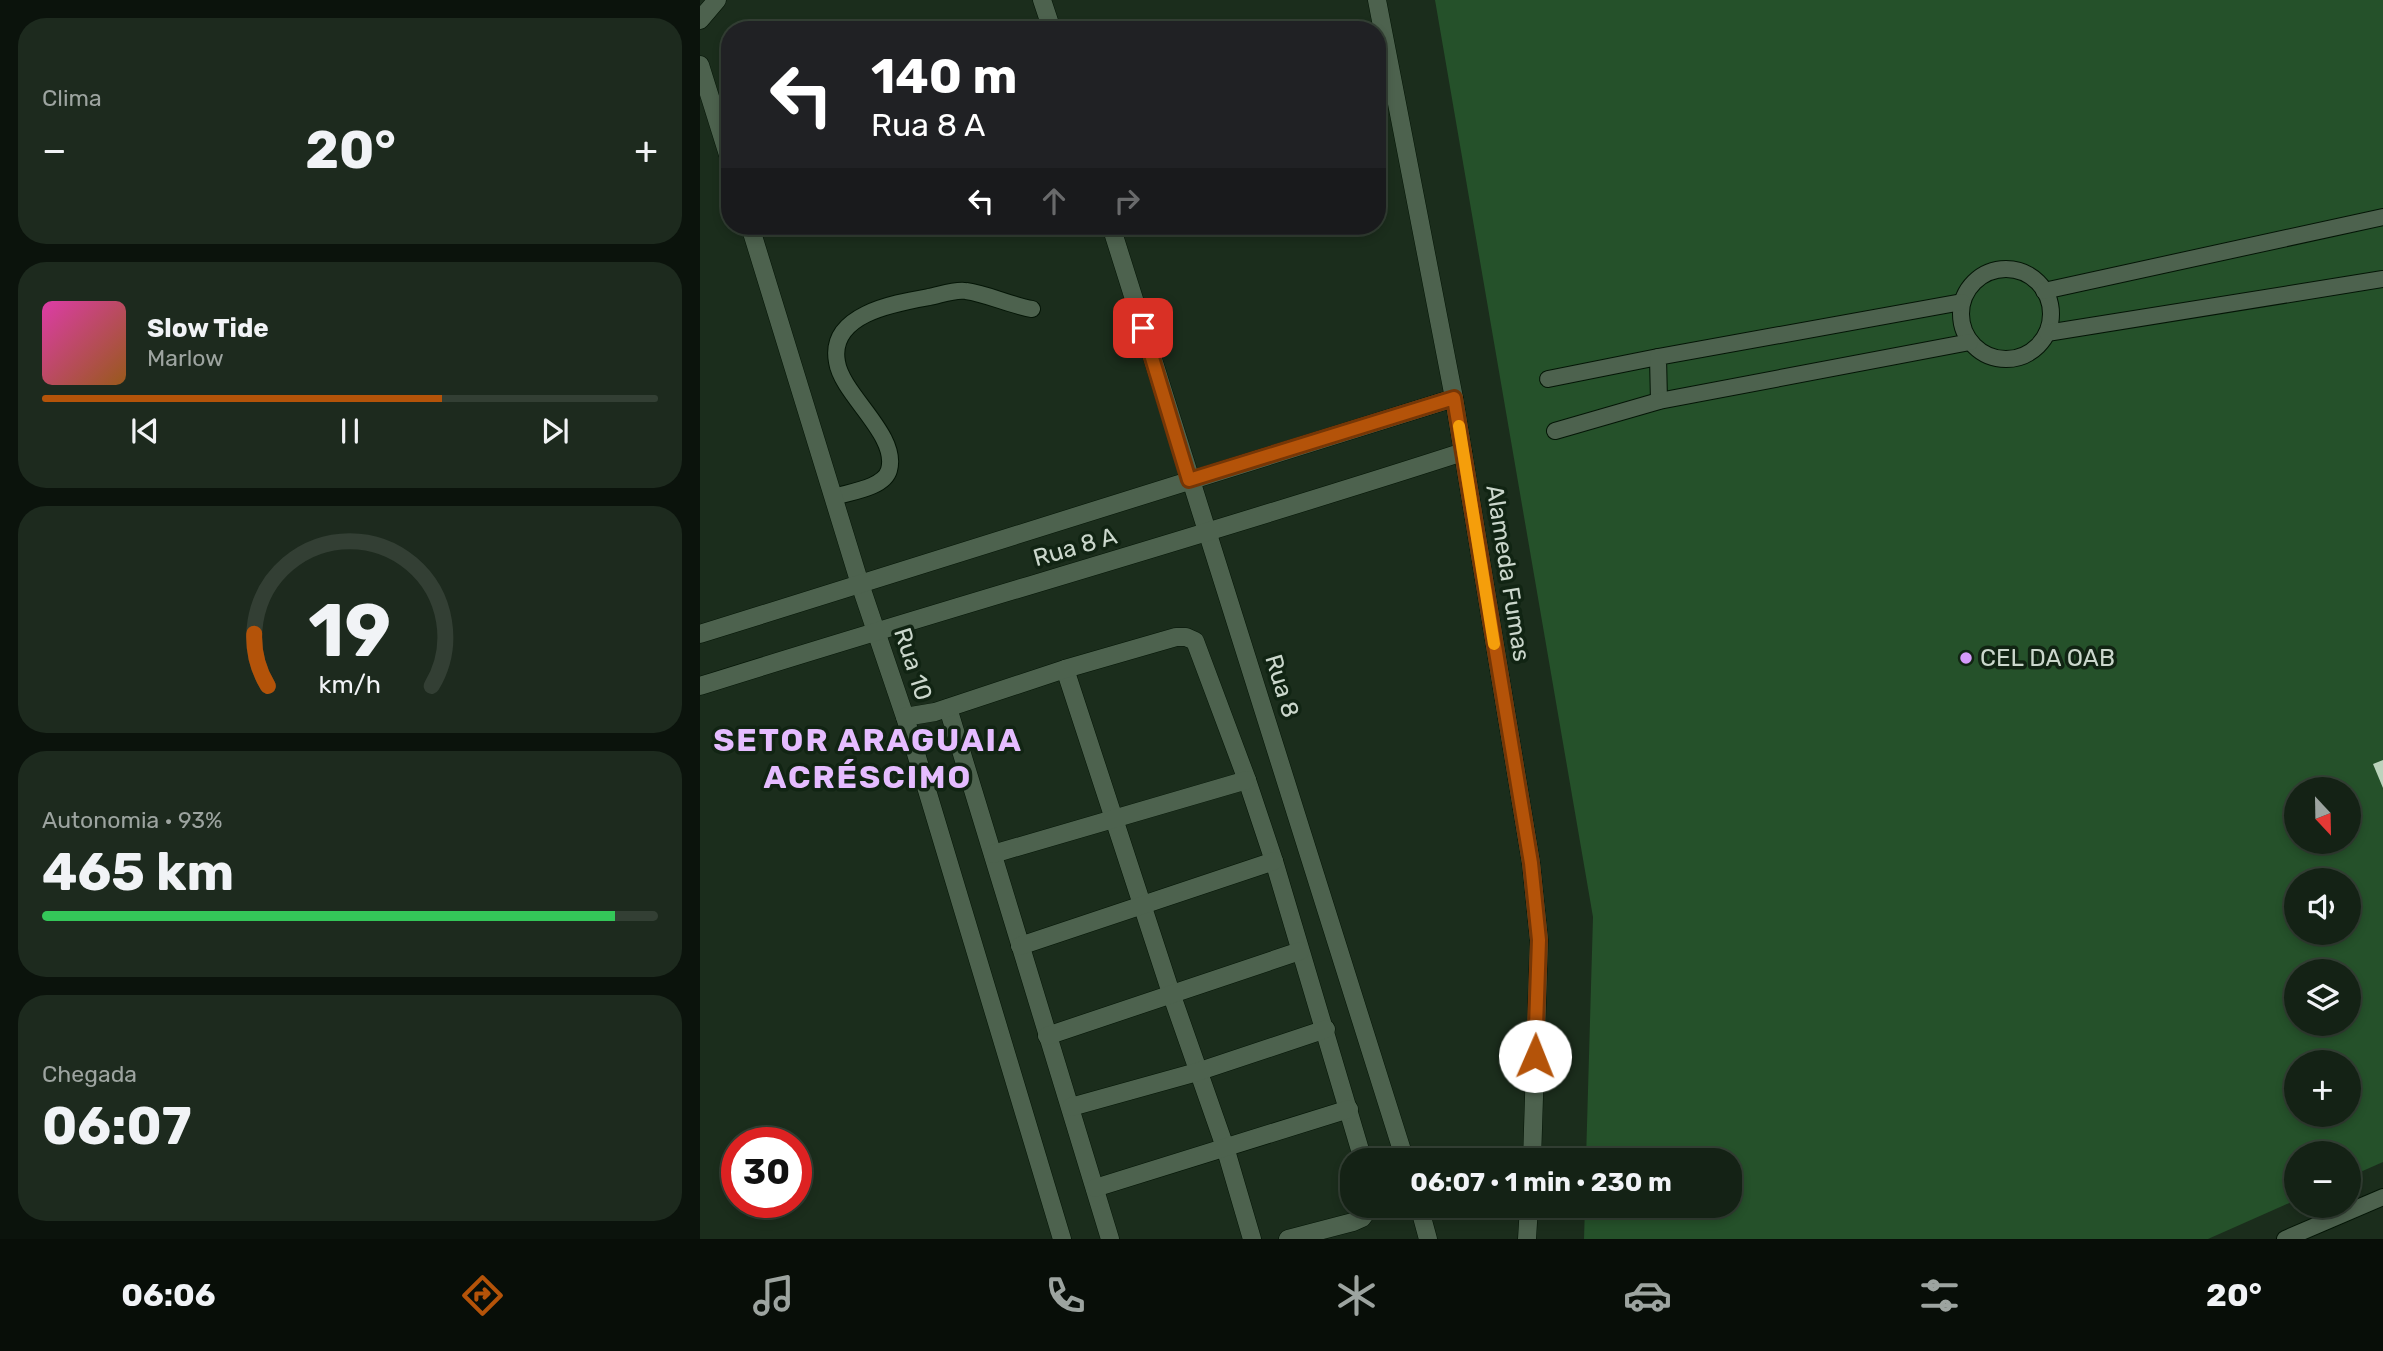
<!DOCTYPE html>
<html lang="pt">
<meta charset="utf-8">
<style>
body{margin:0;font-family:Rubik,sans-serif;background:#1d2a1e;color:#f1f3f6;height:100vh;display:flex;flex-direction:column;font-size:26px;white-space:nowrap}
*{box-sizing:border-box;margin:0}
p{font-size:23px;color:#9da4a0}
.icon{flex:none;width:38px;height:38px;fill:none;stroke:currentColor;stroke-width:2;stroke-linecap:round;stroke-linejoin:round}
.map{position:relative;flex:1;overflow:hidden}
.details{display:flex;flex-direction:column;gap:18px;padding:18px;background:#0b130c;width:700px}
.details>*{flex:none}
.top-card{position:absolute;left:21px;top:21px;width:665px;height:214px;border-radius:28px;box-shadow:0 4px 10px #0003,0 0 0 2px #333f34;background:#202124;color:#fff;overflow:hidden}
.needle{width:46px;rotate:158deg}
.tools{position:absolute;left:1584px;top:777px;display:grid;gap:14px}
.tools a{display:grid;place-items:center;width:77px;height:77px;border-radius:50%;background:#142215;box-shadow:0 4px 10px #0003,0 0 0 2px #333f34;font-size:35px}
.speed{position:absolute;left:21px;top:1127px;display:flex;gap:14px;font-size:35px;font-weight:700;text-align:center}
.speed>*{display:grid;place-content:center;width:91px;height:91px;border-radius:50%;background:#142215;box-shadow:0 4px 10px #0003,0 0 0 2px #333f34;line-height:1}
.speed .limit{border:10px solid #d22;background:#fff;color:#111}
.pin{position:absolute;display:grid;place-items:center;width:60px;height:60px;color:#fff;margin:-30px;border-radius:14px;box-shadow:0 4px 10px #0006}
.me{position:absolute;width:77px;margin:-38px;rotate:1deg;stroke-linejoin:round;filter:drop-shadow(0 0 5px #0008)}
.turn{display:flex;align-items:center;gap:24px;height:147px;padding:0 35px;font-size:32px}
.turn .icon{width:91px;height:91px;stroke-width:2.5}
.turn b{display:block;font-size:49px;line-height:60px}
.lanes{display:flex;align-items:center;height:66px;padding:0 35px;background:#0003;justify-content:center;gap:35px;direction:ltr}
.lanes .off{opacity:.35}
.big{font-size:52px;font-weight:700;line-height:1.1}
.details .card{flex:1;display:flex;flex-direction:column;justify-content:center;gap:10px;min-width:0;padding:0 24px;border-radius:28px;background:#1d2a1e}
.details .dial{align-items:center;gap:0}
.dial svg{height:182px;overflow:visible;fill:none;stroke:#333f34;stroke-width:7;stroke-linecap:round;text-anchor:middle}
.dial text{fill:#f1f3f6;stroke:none}
.song{display:flex;align-items:center;gap:21px}
.cover{width:84px;height:84px;border-radius:10px;background:linear-gradient(135deg,hsl(320 70% 55%),hsl(30 70% 35%))}
.played{height:7px;border-radius:4px;background:linear-gradient(90deg,#b45309 65%,#333f34 65%)}
.keys{display:flex;justify-content:space-around;direction:ltr}
.heat{display:flex;justify-content:space-between;align-items:center;font-size:38px;direction:ltr}
.charge{height:10px;border-radius:5px;background:linear-gradient(90deg,#34c759 93%,#333f34 0)}
.trip{position:absolute;left:640px;top:1148px;width:402px;height:70px;border-radius:28px;background:#142215;box-shadow:0 4px 10px #0003,0 0 0 2px #333f34;font-weight:700;line-height:70px;text-align:center}
.tab-bar{display:flex;height:112px;justify-content:space-around;align-items:center;background:#080e08;color:#9da4a0}
.tab-bar .icon{width:49px;height:49px}
.tab-bar .active{color:#b45309}
.tab-bar b{font-size:32px;color:#f1f3f6}
main{display:flex;flex:1;min-height:0}
.map>svg:first-child{display:block}
</style>
<main>
<section class="details">
<div class="card"><p>Clima</p>
<div class="heat"><a>−</a><b class="big">20°</b><a>+</a></div>
</div>
<div class="card">
<div class="song"><i class="cover"></i><div><b>Slow Tide</b><p>Marlow</p></div></div>
<div class="played"></div>
<div class="keys"><svg class="icon" aria-label="previous" viewBox="0 0 24 24"><path d="M18 5L8 12l10 7zM5 5v14"/></svg><svg class="icon" aria-label="pause" viewBox="0 0 24 24"><path d="M8 5v14M16 5v14"/></svg><svg class="icon" aria-label="next" viewBox="0 0 24 24"><path d="M6 5l10 7-10 7zM19 5v14"/></svg></div>
</div>
<div class="card dial"><svg viewBox="0 0 100 80">
<path d="M14 69A42 42 0 1 1 86 69"/>
<path d="M14 69A42 42 0 0 1 8 46" stroke="#b45309"/>
<text x="50" y="56" font-size="32" font-weight="700">19</text>
<text x="50" y="72" font-size="11">km/h</text>
</svg></div>
<div class="card"><p>Autonomia · 93%</p><b class="big">465 km</b><div class="charge"></div></div>
<div class="card"><p>Chegada</p><b class="big">06:07</b></div>
</section>
<div class="map">
<svg width="1683" height="1239" viewBox="0 0 1683 1239">
<rect width="100%" height="100%" fill="#1b2d1c"/>
<path fill="#25512a" fill-rule="evenodd" d="M735,0H1683V1162L1649,1177L1648,1153H1596V1200L1508,1239H884L885,1206H1031V1160H886L893,917ZM1596,789H1648V842H1596ZM1596,880H1648V933H1596ZM1596,971H1648V1024H1596ZM1596,1062H1648V1115H1596Z"/>
<polygon fill="#bbd3bc" points="1683,760 1683,788 1673,764"/>
<g fill="none" stroke-linecap="round" stroke-linejoin="round">
<g stroke="#041506" stroke-width="18">
<g id="lane">
<circle cx="1306" cy="314" r="45"/>
<polyline points="1344,291 1683,217"/>
<polyline points="1347,333 1683,279"/>
<polyline points="848,379 958,357"/>
<polyline points="959,401 958,357 1262,302"/>
<polyline points="855,431 959,401 1270,342"/>
<path d="M134,497C149,492 184,488 189,470C199,435 142,395 137,362C128,314 195,303 229,297C240,295 255,289 266,291C288,294 309,305 332,309"/>
<polyline points="1585,1239 1683,1197"/>
</g>
</g>
<g stroke="#041506" stroke-width="19">
<g id="street">
<polyline points="342,0 352,30"/>
<polyline points="677,0 754,398 831,863 839,940 832,1160"/>
<polyline points="0,20 17,0"/>
<polyline points="0,65 30,161"/>
<polyline points="50,226 160,584 205,717 362,1239"/>
<polyline points="411,226 705,1160"/>
<polyline points="0,634 754,398"/>
<polyline points="365,669 471,993 525,1147 552,1239"/>
<path d="M0,686C254,606 510,534 763,452"/>
<polyline points="248,708 410,1239"/>
<polyline points="205,717 235,712 365,669 476,637 486,637 495,641 547,780 574,861 663,1160"/>
<polyline points="293,854 547,780"/>
<polyline points="320,946 574,861"/>
<polyline points="347,1036 600,951"/>
<polyline points="371,1107 497,1072 626,1029"/>
<polyline points="395,1188 649,1109"/>
<polyline points="719,1206 728,1239"/>
<polyline points="588,1239 653,1222 662,1218 671,1206"/>
<polyline points="827,1239 829,1206"/>
</g>
</g>
<use href="#lane" stroke="#4d624e" stroke-width="16"/>
<use href="#street" stroke="#4d624e" stroke-width="18"/>
</g>
<g fill="none" stroke-linecap="round" stroke-linejoin="round">
<g stroke="#753606" stroke-width="18">
<polyline id="route" points="443,328 489,480 754,398 831,863 839,940 835,1056"/>
</g>
<use href="#route" stroke="#b45309" stroke-width="12"/>
<polyline stroke="#f59e0b" stroke-width="12" points="759,426 794,644"/>
</g>
<circle fill="#d69bfa" stroke="#112413" stroke-width="2.5" cx="1266" cy="658" r="7"/>
<g text-anchor="middle" stroke-width="7" stroke-linejoin="round" paint-order="stroke">
<g font-size="24" fill="#cbd7cc" stroke="#112413">
<text transform="translate(375 547) rotate(-16)" y="8">Rua 8 A</text>
<text transform="translate(808 573) rotate(81)" y="8">Alameda Fumas</text>
<text transform="translate(213 664) rotate(72)" y="8">Rua 10</text>
<text transform="translate(582 686) rotate(73)" y="8">Rua 8</text>
</g>
<g font-size="24" fill="#cbd7cc" stroke="#112413" text-anchor="start">
<text x="1280" y="666">CEL DA OAB</text>
</g>
<g font-size="32" font-weight="bold" letter-spacing="2" fill="#e5bcff" stroke="#112413">
<text x="168" y="751">SETOR ARAGUAIA<tspan x="168" dy="37">ACRÉSCIMO</tspan></text>
</g>
</g>
</svg>
<div class="tools">
<a><svg class="needle" viewBox="-14 -14 28 28"><path d="M0-13l5 13h-10z" fill="#e53935"/><path d="M0 13l5-13h-10z" fill="#9da4a0"/></svg></a>
<a><svg class="icon" aria-label="sound" viewBox="0 0 24 24"><path d="M4 9h4l5-4v14l-5-4H4zM17 9q2 3 0 6"/></svg></a>
<a><svg class="icon" aria-label="layers" viewBox="0 0 24 24"><path d="M12 4l9 5-9 5-9-5zM3 14l9 5 9-5"/></svg></a>
<a>+</a>
<a>−</a>
</div>
<div class="speed"><div class="limit">30</div></div>
<div class="pin" style="left:443px;top:328px;background:#d93025"><svg class="icon" aria-label="arrive" viewBox="0 0 24 24"><path d="M6 21V4h12l-3 4 3 4H6"/></svg></div>
<svg class="me" style="left:835px;top:1056px" viewBox="-20 -20 40 40"><circle r="19" fill="#fff"/><path d="M0-13L10 11 0 6-10 11z" fill="#b45309"/></svg>
<div class="trip">06:07 · 1 min · 230 m</div>
<div class="top-card">
<div class="turn"><svg class="icon" aria-label="left" viewBox="0 0 24 24"><path d="M17 20v-9H6M10 6l-5 5 5 5"/></svg><div><b>140 m</b>Rua 8 A</div></div>
<div class="lanes"><svg class="icon" aria-label="left" viewBox="0 0 24 24"><path d="M17 20v-9H6M10 6l-5 5 5 5"/></svg><svg class="icon off" aria-label="ahead" viewBox="0 0 24 24"><path d="M12 20V5M6 11l6-6 6 6"/></svg><svg class="icon off" aria-label="right" viewBox="0 0 24 24"><path d="M7 20v-9h11M14 6l5 5-5 5"/></svg></div>
</div>
</div>
</main>
<nav class="tab-bar">
<b>06:06</b>
<svg class="icon active" aria-label="directions" viewBox="0 0 24 24"><path d="M12 3l9 9-9 9-9-9zM9 14v-3h6M13 9l2 2-2 2"/></svg>
<svg class="icon" aria-label="music" viewBox="0 0 24 24"><path d="M9 18V5l10-2v13"/><circle cx="6" cy="18" r="3"/><circle cx="16" cy="16" r="3"/></svg>
<svg class="icon" aria-label="phone" viewBox="0 0 24 24"><path d="M5 4h4l2 5-3 2q2 4 5 5l2-3 5 2v4C11 20 4 13 5 4z"/></svg>
<svg class="icon" aria-label="climate" viewBox="0 0 24 24"><path d="M12 3v18M4 7l16 10M4 17L20 7"/></svg>
<svg class="icon" aria-label="car" viewBox="0 0 24 24"><path d="M5 17H2v-5l4-1 3-4h7l3 4 3 1v5h-3M9 17h6M6 11h13"/><circle cx="7" cy="17" r="2"/><circle cx="17" cy="17" r="2"/></svg>
<svg class="icon" aria-label="filters" viewBox="0 0 24 24"><path d="M4 7h16M4 17h16"/><circle cx="9" cy="7" r="2"/><circle cx="15" cy="17" r="2"/></svg>
<b>20°</b>
</nav>
